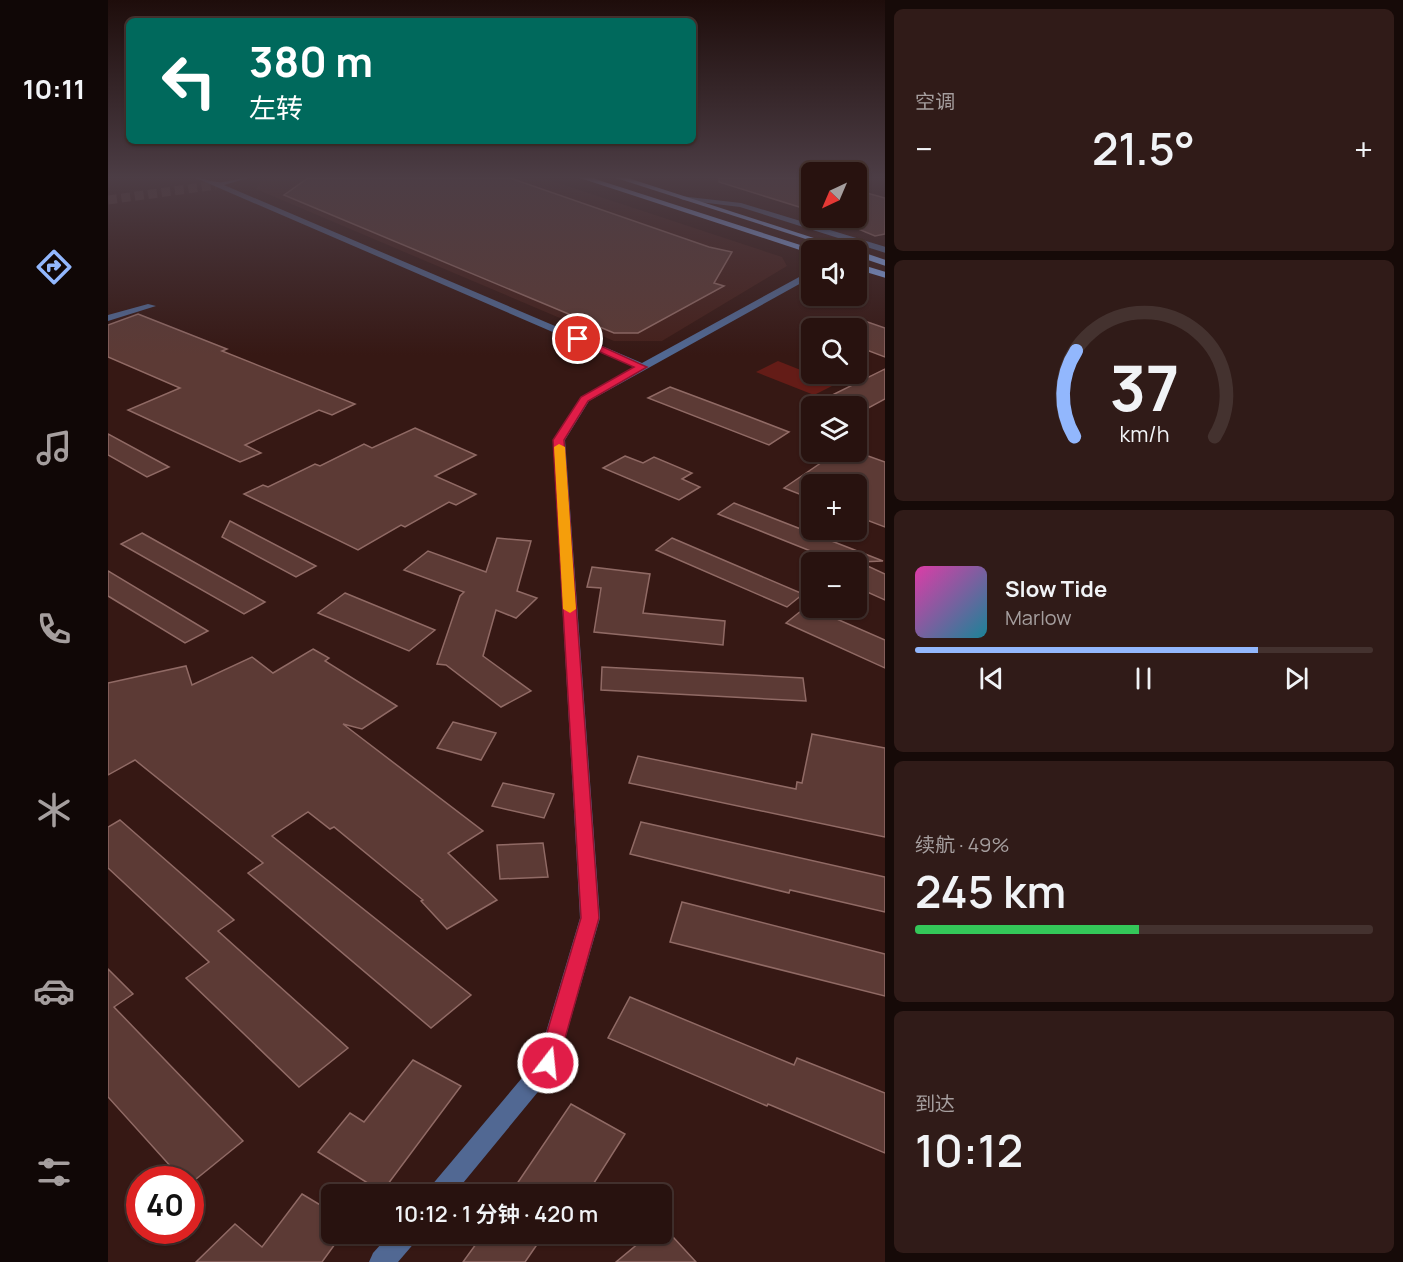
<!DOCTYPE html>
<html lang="zh">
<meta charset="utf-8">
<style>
body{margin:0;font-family:Manrope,"Noto Sans SC",sans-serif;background:#301b18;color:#f1f3f6;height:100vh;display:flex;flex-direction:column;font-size:22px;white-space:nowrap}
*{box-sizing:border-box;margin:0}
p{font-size:20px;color:#a59e9e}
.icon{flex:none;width:33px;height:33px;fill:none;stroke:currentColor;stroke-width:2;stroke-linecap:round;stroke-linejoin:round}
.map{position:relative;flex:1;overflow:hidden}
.side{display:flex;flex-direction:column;gap:9px;padding:9px;background:#160a08;width:518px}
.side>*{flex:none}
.top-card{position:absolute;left:18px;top:18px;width:570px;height:126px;border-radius:9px;box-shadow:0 2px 4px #0004,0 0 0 2px #44322f;background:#00695c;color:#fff;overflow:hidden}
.needle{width:39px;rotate:224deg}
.tools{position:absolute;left:693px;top:162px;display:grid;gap:12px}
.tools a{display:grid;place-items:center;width:66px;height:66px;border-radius:9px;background:#28120f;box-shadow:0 2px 4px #0004,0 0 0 2px #44322f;font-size:30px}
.speed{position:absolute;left:18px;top:1166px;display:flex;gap:12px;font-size:30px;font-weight:700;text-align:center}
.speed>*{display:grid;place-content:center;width:78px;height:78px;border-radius:50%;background:#28120f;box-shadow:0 2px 4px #0004,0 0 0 2px #44322f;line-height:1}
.speed .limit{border:9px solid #d22;background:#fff;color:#111}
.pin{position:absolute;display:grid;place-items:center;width:51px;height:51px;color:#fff;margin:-26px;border:3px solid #fff;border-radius:50%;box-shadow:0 2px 6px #0007}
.me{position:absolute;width:66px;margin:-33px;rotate:16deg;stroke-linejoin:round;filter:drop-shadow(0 0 4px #0008)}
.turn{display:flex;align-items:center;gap:21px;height:126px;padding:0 24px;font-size:27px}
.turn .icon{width:78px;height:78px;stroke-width:2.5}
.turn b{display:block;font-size:42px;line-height:51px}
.big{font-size:45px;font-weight:600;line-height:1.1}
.side .widget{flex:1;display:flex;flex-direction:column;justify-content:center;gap:9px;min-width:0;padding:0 21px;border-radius:9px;background:#301b18}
.side .dial{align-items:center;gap:0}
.dial svg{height:156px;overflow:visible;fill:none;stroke:#44322f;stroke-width:7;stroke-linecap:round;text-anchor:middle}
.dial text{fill:#f1f3f6;stroke:none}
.song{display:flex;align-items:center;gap:18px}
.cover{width:72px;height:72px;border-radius:9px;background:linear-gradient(135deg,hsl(320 70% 55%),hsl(190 70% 35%))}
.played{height:6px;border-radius:3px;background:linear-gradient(90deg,#92b7fd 75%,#44322f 75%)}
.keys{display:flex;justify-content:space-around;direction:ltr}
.heat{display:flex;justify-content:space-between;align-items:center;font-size:33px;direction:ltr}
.charge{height:9px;border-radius:4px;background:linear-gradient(90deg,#34c759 49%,#44322f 0)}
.trip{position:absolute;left:213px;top:1184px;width:351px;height:60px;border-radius:9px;background:#28120f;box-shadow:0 2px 4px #0004,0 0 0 2px #44322f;font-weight:600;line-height:60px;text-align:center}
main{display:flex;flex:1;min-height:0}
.menu{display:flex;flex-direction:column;width:108px;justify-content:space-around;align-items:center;background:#100706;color:#a59e9e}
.menu .icon{width:42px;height:42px}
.menu .selected{color:#92b7fd}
.menu b{font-size:27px;color:#f1f3f6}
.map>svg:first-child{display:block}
</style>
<main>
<nav class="menu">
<b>10:11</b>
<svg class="icon selected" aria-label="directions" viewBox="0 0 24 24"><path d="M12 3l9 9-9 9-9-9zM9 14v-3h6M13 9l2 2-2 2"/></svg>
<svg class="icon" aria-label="music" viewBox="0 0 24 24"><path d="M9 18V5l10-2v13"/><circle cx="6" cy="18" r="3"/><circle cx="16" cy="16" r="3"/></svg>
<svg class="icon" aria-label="phone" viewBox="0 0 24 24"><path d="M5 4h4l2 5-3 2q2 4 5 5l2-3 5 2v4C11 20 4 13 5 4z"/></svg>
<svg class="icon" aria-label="climate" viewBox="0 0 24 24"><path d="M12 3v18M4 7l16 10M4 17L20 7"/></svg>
<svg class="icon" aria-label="car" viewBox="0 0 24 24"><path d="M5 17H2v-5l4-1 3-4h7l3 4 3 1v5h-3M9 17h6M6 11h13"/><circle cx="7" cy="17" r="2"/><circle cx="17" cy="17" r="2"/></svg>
<svg class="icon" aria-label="filters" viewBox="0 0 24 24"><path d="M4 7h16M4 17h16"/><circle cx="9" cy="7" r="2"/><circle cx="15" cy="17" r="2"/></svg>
</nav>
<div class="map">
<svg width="778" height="1262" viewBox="0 0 778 1262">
<rect width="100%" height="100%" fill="#361814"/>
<polygon fill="#45201b" points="160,178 435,178 674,257 679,266 554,341 506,341 148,189 153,180"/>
<polygon fill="#641c17" points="670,361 728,384 706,395 648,372"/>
<g fill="#5c3a35" stroke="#906a65" stroke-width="1.5">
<polygon points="200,178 402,178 601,247 624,252 606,283 616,286 530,333 506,333 176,195"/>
<polygon points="611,178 704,178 704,211 611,182"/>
<polygon points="748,190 777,198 777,234 767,236 724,218 748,218"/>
<polygon points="30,314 119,349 114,351 247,404 224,415 211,410 137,445 153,453 132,462 20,410 72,388 0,357 0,325"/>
<polygon points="748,318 777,328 777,357 748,346"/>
<polygon points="777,369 777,399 753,412 748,410 748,406 702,406"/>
<polygon points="562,387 642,417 681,432 661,445 540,398"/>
<polygon points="307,428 368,455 327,476 368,494 348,505 341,502 297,527 293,525 250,550 136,494 155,485 160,487 207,464 212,466 256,444 264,448"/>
<polygon points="0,434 61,467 39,477 0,455"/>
<polygon points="729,452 749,452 777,462 777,527 748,516 748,484 704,484 704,499 676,488"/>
<polygon points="517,456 535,463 546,457 584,473 574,479 592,487 571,500 495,468"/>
<polygon points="626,503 775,561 751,562 777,574 777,600 748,587 748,562 730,562 610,514"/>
<polygon points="122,521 208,566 188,577 114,537"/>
<polygon points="34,533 157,602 136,614 13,544"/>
<polygon points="389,538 423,541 409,591 429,598 408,618 388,610 375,656 423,691 393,707 338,665 329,664 352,596 356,592 296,570 320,551 378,572"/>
<polygon points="564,538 695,594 679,607 548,550"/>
<polygon points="484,567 542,574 535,613 617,621 615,645 486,632 493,588 479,587"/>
<polygon points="0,571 100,631 77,643 0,596"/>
<polygon points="237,593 327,630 301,651 210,613"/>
<polygon points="699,606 777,640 777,668 678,623"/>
<polygon points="205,649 221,658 217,661 289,706 254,729 235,724 375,831 340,853 389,900 339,929 313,901 315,900 226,827 222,829 200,812 164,836 363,995 323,1028 140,873 155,863 27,760 0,775 0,683 78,666 84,685 144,657 165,673"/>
<polygon points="494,667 695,678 698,701 493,690"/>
<polygon points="345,722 388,733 373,760 329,748"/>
<polygon points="704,734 777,748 777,837 521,783 530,756 688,789 689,782 694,783"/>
<polygon points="395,783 446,794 436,818 384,806"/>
<polygon points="12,820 126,920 110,931 240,1048 191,1087 78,978 101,962 0,868 0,827"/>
<polygon points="533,822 777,877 777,912 682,890 681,893 522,854"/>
<polygon points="435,843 440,877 392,879 389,845"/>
<polygon points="574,902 777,954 777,996 562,942"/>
<polygon points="0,969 25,994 6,1007 135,1141 88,1179 74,1179 0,1097"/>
<polygon points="522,997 686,1065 689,1058 777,1093 777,1153 660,1104 659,1106 500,1038"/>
<polygon points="305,1060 353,1086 274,1192 210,1152 242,1113 256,1122"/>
<polygon points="463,1104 517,1134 479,1194 402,1194"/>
<polygon points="194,1194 224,1212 224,1233 235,1233 214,1262 88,1262 127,1224 154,1247"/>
<polygon points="554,1225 588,1262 508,1262 543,1233 554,1233"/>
<polygon points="376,1233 437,1233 417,1262 355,1262"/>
</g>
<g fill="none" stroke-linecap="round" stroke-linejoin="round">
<polyline stroke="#543733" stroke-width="9" stroke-dasharray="9 4.5" stroke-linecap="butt" points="0,200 108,185"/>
<polygon fill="#516893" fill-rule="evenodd" points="40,304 48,306 0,321 0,315"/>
<g fill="#516893" fill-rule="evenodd">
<path d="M88,178C96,178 101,181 109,182C118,183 130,178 140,178L116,185L534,363L704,270V277L481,401L457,440L492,918L448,1070L346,1194H319L323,1186L430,1059L472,918L445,440L473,397L526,367Z"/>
<polygon points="572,196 633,203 778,247 778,253 632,207 575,200 571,198"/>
<polygon points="283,1233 311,1233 308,1241 290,1262 261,1262 265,1253"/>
</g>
<g fill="#88aff7" fill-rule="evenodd">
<polygon points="472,178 484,178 708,250 701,253"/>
<polygon points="508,178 520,178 743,250 732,250"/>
<polygon points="747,250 751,251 778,260 778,266 748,256"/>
<polygon points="748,263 778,272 778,278 748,269"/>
</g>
</g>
<linearGradient id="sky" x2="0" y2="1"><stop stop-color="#1e0d0b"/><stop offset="0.5" stop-color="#4c3d45"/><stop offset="1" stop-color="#4c3d45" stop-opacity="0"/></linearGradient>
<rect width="778" height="355" fill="url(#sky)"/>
<polygon fill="#e11d48" stroke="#92132f" stroke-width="1.5" points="467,337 473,337 539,367 480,401 456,440 491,918 450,1063 447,1069 440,1072 433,1069 430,1063 473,918 445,440 473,397 526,367 467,341"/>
<polygon fill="#f59e0b" points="451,444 457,447 468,609 462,613 455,609 446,447"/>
</svg>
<div class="tools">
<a><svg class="needle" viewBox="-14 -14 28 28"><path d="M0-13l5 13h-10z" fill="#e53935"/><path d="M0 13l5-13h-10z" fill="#a59e9e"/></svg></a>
<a><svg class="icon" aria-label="sound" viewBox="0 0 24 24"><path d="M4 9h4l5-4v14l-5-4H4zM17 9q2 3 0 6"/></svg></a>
<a><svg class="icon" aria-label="search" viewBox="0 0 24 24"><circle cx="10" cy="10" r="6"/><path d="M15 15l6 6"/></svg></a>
<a><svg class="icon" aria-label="layers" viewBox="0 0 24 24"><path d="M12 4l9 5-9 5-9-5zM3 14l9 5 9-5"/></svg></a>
<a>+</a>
<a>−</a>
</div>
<div class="speed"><div class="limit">40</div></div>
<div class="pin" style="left:470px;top:339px;background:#d93025"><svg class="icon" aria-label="arrive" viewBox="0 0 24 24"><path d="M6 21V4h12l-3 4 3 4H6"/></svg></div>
<svg class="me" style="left:440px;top:1063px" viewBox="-20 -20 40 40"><circle r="17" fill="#e11d48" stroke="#fff" stroke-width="3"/><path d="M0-11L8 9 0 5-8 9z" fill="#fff"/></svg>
<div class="trip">10:12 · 1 分钟 · 420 m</div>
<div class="top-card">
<div class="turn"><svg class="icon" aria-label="left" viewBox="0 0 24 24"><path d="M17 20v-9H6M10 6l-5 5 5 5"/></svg><div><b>380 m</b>左转</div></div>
</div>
</div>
<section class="side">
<div class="widget"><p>空调</p>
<div class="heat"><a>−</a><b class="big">21.5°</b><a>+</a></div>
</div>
<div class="widget dial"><svg viewBox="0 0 100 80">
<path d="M14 69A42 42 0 1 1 86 69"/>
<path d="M14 69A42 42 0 0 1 15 25" stroke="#92b7fd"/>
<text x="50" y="56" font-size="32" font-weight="700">37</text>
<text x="50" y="72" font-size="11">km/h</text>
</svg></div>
<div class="widget">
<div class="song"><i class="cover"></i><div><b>Slow Tide</b><p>Marlow</p></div></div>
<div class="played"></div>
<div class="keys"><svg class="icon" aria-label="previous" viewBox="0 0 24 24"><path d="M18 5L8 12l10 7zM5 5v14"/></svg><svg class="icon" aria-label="pause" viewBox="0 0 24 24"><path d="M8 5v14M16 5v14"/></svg><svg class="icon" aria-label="next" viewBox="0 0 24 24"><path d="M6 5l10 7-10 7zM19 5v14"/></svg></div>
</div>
<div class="widget"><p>续航 · 49%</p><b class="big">245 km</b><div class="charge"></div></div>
<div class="widget"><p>到达</p><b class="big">10:12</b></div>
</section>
</main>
